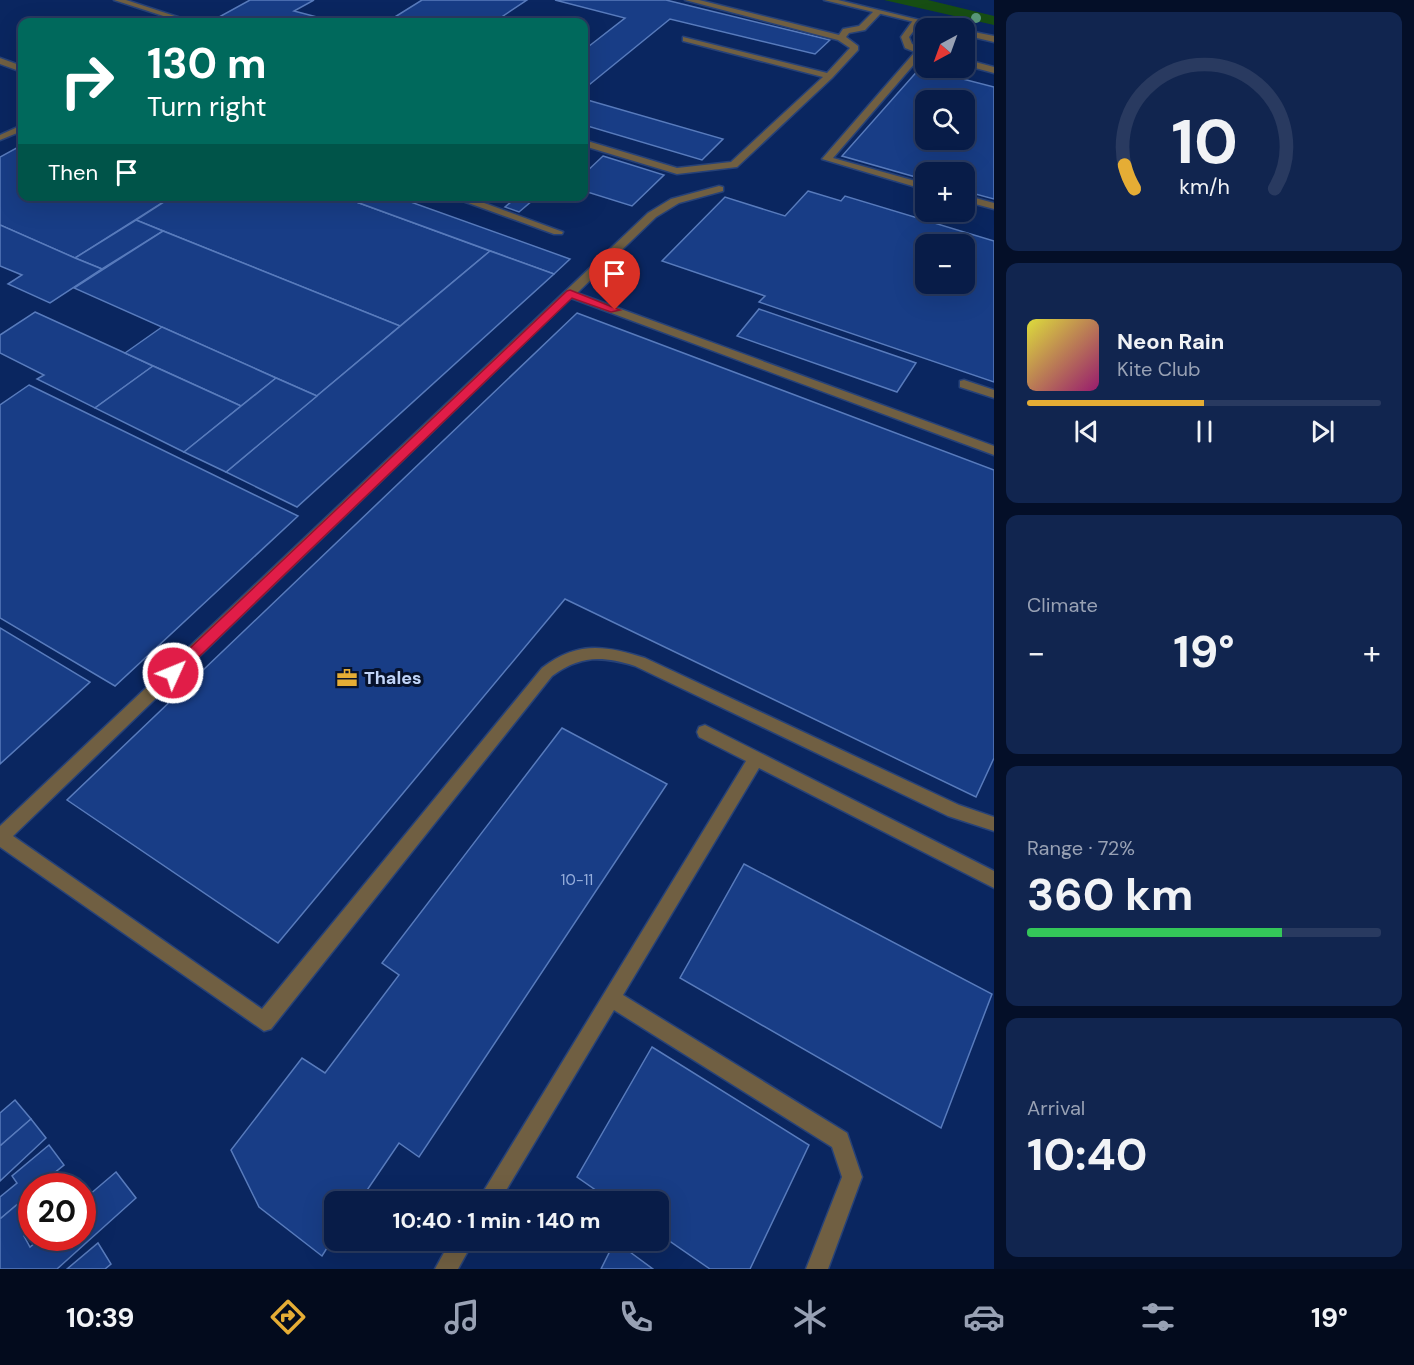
<!DOCTYPE html>
<meta charset="utf-8">
<style>
body{margin:0;font-family:"DM Sans",sans-serif;background:#11254f;color:#f1f3f6;height:100vh;display:flex;flex-direction:column;font-size:22px;white-space:nowrap}
*{box-sizing:border-box;margin:0}
p{font-size:20px;color:#98a1b4}
.icon{flex:none;width:33px;height:33px;fill:none;stroke:currentColor;stroke-width:2;stroke-linecap:round;stroke-linejoin:round}
.map{position:relative;flex:1;overflow:hidden}
.details{display:flex;flex-direction:column;gap:12px;padding:12px;background:#040f28;width:420px}
.details>*{flex:none}
.top-card{position:absolute;left:18px;top:18px;width:570px;height:183px;border-radius:12px;box-shadow:0 6px 24px #0002,0 0 0 2px #293a60;background:#00695c;color:#fff;overflow:hidden}
.needle{width:39px;rotate:221deg}
.buttons{position:absolute;left:915px;top:18px;display:grid;gap:12px}
.buttons a{display:grid;place-items:center;width:60px;height:60px;border-radius:12px;background:#081c48;box-shadow:0 6px 24px #0002,0 0 0 2px #293a60;font-size:30px}
.speed{position:absolute;left:18px;top:1173px;display:flex;gap:12px;font-size:30px;font-weight:700;text-align:center}
.speed>*{display:grid;place-content:center;width:78px;height:78px;border-radius:50%;background:#081c48;box-shadow:0 6px 24px #0002,0 0 0 2px #293a60;line-height:1}
.speed .limit{border:9px solid #d22;background:#fff;color:#111}
.pin{position:absolute;display:grid;place-items:center;width:51px;height:51px;color:#fff;margin:-62px -26px;border-radius:50% 50% 50% 0;rotate:-45deg;box-shadow:0 0 6px #0007}
.pin .icon{rotate:45deg}
.me{position:absolute;width:66px;margin:-33px;rotate:46deg;stroke-linejoin:round;filter:drop-shadow(0 0 4px #0008)}
.turn{display:flex;align-items:center;gap:21px;height:126px;padding:0 30px;font-size:27px}
.turn .icon{width:78px;height:78px;stroke-width:2.5}
.turn b{display:block;font-size:42px;line-height:51px}
.then{display:flex;align-items:center;height:57px;padding:0 30px;background:#0003;gap:12px;font-size:22px}
.big{font-size:45px;font-weight:700;line-height:1.1}
.details .tile{flex:1;display:flex;flex-direction:column;justify-content:center;gap:9px;min-width:0;padding:0 21px;border-radius:12px;background:#11254f}
.details .dial{align-items:center;gap:0}
.dial svg{height:156px;overflow:visible;fill:none;stroke:#293a60;stroke-width:7;stroke-linecap:round;text-anchor:middle}
.dial text{fill:#f1f3f6;stroke:none}
.song{display:flex;align-items:center;gap:18px}
.cover{width:72px;height:72px;border-radius:9px;background:linear-gradient(135deg,hsl(60 70% 55%),hsl(320 70% 35%))}
.played{height:6px;border-radius:3px;background:linear-gradient(90deg,#e5ad35 50%,#293a60 50%)}
.keys{display:flex;justify-content:space-around;direction:ltr}
.heat{display:flex;justify-content:space-between;align-items:center;font-size:33px;direction:ltr}
.charge{height:9px;border-radius:4px;background:linear-gradient(90deg,#34c759 72%,#293a60 0)}
.trip{position:absolute;left:324px;top:1191px;width:345px;height:60px;border-radius:12px;background:#081c48;box-shadow:0 6px 24px #0002,0 0 0 2px #293a60;font-weight:700;line-height:60px;text-align:center}
.tab-bar{display:flex;height:96px;justify-content:space-around;align-items:center;background:#030b1d;color:#98a1b4}
.tab-bar .icon{width:42px;height:42px}
.tab-bar .on{color:#e5ad35}
.tab-bar b{font-size:27px;color:#f1f3f6}
main{display:flex;flex:1;min-height:0}
.map>svg:first-child{display:block}
</style>
<main>
<div class="map">
<svg width="994" height="1269" viewBox="0 0 994 1269">
<rect width="100%" height="100%" fill="#0a2660"/>
<polygon fill="#174e13" points="884,0 928,0 994,16 994,25"/>
<g fill="#183d86" stroke="#587bbc" stroke-width="1.5" fill-rule="evenodd">
<polygon points="250,0 314,0 294,11 336,22 237,22 219,17"/>
<polygon points="422,0 527,0 494,22 400,22 390,20"/>
<polygon points="555,0 666,0 830,40 815,54 670,19 584,89 584,50 625,18"/>
<path d="M920,68L994,87V199L964,191V172H926V180L842,156ZM926,100H964V140H926Z"/>
<polygon points="584,99 723,139 702,160 584,125"/>
<polygon points="22,145 22,196 173,196 75,258 0,225 0,157"/>
<polygon points="603,156 664,175 632,206 584,191 584,174"/>
<path d="M808,191L841,201L845,196L994,241V382L759,302L765,296L662,261L725,197L785,216ZM926,244H964V284H926Z"/>
<polygon points="173,196 340,196 490,251 400,326 136,220"/>
<polygon points="340,196 394,196 570,259 554,274"/>
<polygon points="518,196 533,200 519,212 505,207"/>
<polygon points="136,220 163,231 102,269 75,258"/>
<polygon points="0,225 75,258 102,269 50,303 8,284 22,275 0,266"/>
<polygon points="163,231 400,326 317,396 74,288"/>
<polygon points="490,251 554,274 297,507 226,472"/>
<polygon points="759,309 916,363 897,392 737,336"/>
<polygon points="35,312 125,353 153,366 95,408 37,379 44,375 0,353 0,335"/>
<polygon points="577,313 994,470 994,758 976,797 565,599 278,943 67,800"/>
<polygon points="162,327 276,378 241,406 125,353"/>
<polygon points="153,366 241,406 184,452 95,408"/>
<polygon points="276,378 317,396 226,472 184,452"/>
<polygon points="29,385 298,516 115,686 0,618 0,405"/>
<polygon points="0,628 90,682 0,764"/>
<polygon points="562,728 667,784 419,1157 399,1143 359,1202 334,1202 334,1237 322,1256 259,1207 231,1150 302,1058 325,1073 399,975 382,963"/>
<polygon points="744,864 992,994 941,1128 680,978"/>
<polygon points="652,1047 809,1145 750,1269 710,1269 658,1233 658,1202 613,1202 577,1177"/>
<polygon points="15,1100 31,1119 0,1146 0,1113"/>
<polygon points="31,1119 46,1138 0,1181 0,1146"/>
<polygon points="49,1145 64,1165 38,1186 32,1186 32,1192 0,1219 0,1197 17,1183 12,1176"/>
<polygon points="116,1172 136,1198 57,1269 0,1269 0,1219 32,1192 32,1230 24,1236 30,1247 41,1238 82,1238 82,1201"/>
<polygon points="69,1174 77,1186 55,1186"/>
<polygon points="615,1241 653,1269 601,1269"/>
<polygon points="98,1243 111,1264 105,1269 67,1269"/>
</g>
<g fill="none" stroke-linecap="round" stroke-linejoin="round">
<g stroke="#274278" stroke-width="3">
<g id="service">
<polygon points="114,0 126,0 193,22 182,22"/>
<polygon points="685,0 699,0 839,35 843,29 859,26 875,10 882,12 865,30 849,33 846,37 858,46 858,50 832,78 737,167 677,174 584,146 584,140 677,168 731,162 823,77 683,41 683,37 827,73 850,48 838,40"/>
<polygon points="914,19 921,21 909,37 912,44 926,50 926,55 922,55 833,158 926,184 926,190 822,159 915,52 905,48 901,37"/>
<polygon points="0,58 22,66 22,72 0,64"/>
<polygon points="964,59 994,67 994,73 964,65"/>
<polygon points="22,125 22,131 0,140 0,135"/>
<path d="M719,186L723,187V191L679,203L656,217L577,293L994,446V455L571,298L13,836L262,1009L542,668C577,641 605,645 645,658L959,805L994,817V831L948,816L635,666C602,656 581,655 552,676L271,1029L264,1031L0,847V826L648,213L671,199Z"/>
<polygon points="964,195 994,203 994,209 964,201"/>
<polygon points="449,196 465,196 563,232 562,234 554,234"/>
<polygon points="964,380 994,390 994,398 960,387 960,381"/>
<polygon points="705,725 994,871 994,888 759,768 623,995 847,1133 862,1177 828,1269 806,1269 842,1177 832,1147 614,1010 499,1202 477,1202 746,761 699,737 697,732 699,727"/>
<polygon points="451,1240 474,1240 458,1269 435,1269"/>
</g>
</g>
<g stroke="#274278" stroke-width="3">
<g id="tertiary">
<polygon points="824,0 838,0 952,28 939,28"/>
<polygon points="964,30 994,36 994,42 964,35"/>
</g>
</g>
<use href="#service" fill="#705f42" fill-rule="evenodd"/>
<use href="#tertiary" fill="#705f42" fill-rule="evenodd"/>
</g>
<circle fill="#59987a" cx="976" cy="18" r="5"/>
<polygon fill="#e11d48" stroke="#92132f" stroke-width="1.5" points="570,290 620,310 611,312 572,298 178,677 168,677 166,673 168,669 567,291"/>
<defs>
<g id="office-bare" transform="scale(1.62)"><path d="M-6-3h4V-5.5h4V-3h4V5H-6ZM-1-4.5V-3h2v-1.5ZM-6 0V1H6V0Z" fill="#e5ad35" stroke="#06122c" stroke-width="2.5" paint-order="stroke"/></g>
</defs>
<g fill-rule="evenodd">
<use href="#office-bare" x="347" y="678"/>
</g>
<g text-anchor="middle" stroke-width="6" stroke-linejoin="round" paint-order="stroke">
<g font-size="15" fill="#97afdc">
<text x="577" y="885">10-11</text>
</g>
<g font-size="18" font-weight="bold" fill="#c1d5f8" stroke="#06122c" text-anchor="start">
<text x="364" y="684">Thales</text>
</g>
</g>
</svg>
<div class="buttons">
<a><svg class="needle" viewBox="-14 -14 28 28"><path d="M0-13l5 13h-10z" fill="#e53935"/><path d="M0 13l5-13h-10z" fill="#98a1b4"/></svg></a>
<a><svg class="icon" aria-label="search" viewBox="0 0 24 24"><circle cx="10" cy="10" r="6"/><path d="M15 15l6 6"/></svg></a>
<a>+</a>
<a>−</a>
</div>
<div class="speed"><div class="limit">20</div></div>
<div class="pin" style="left:615px;top:310px;background:#d93025"><svg class="icon" aria-label="arrive" viewBox="0 0 24 24"><path d="M6 21V4h12l-3 4 3 4H6"/></svg></div>
<svg class="me" style="left:173px;top:673px" viewBox="-20 -20 40 40"><circle r="17" fill="#e11d48" stroke="#fff" stroke-width="3"/><path d="M0-11L8 9 0 5-8 9z" fill="#fff"/></svg>
<div class="trip">10:40 · 1 min · 140 m</div>
<div class="top-card">
<div class="turn"><svg class="icon" aria-label="right" viewBox="0 0 24 24"><path d="M7 20v-9h11M14 6l5 5-5 5"/></svg><div><b>130 m</b>Turn right</div></div>
<div class="then">Then<svg class="icon" aria-label="arrive" viewBox="0 0 24 24"><path d="M6 21V4h12l-3 4 3 4H6"/></svg></div>
</div>
</div>
<section class="details">
<div class="tile dial"><svg viewBox="0 0 100 80">
<path d="M14 69A42 42 0 1 1 86 69"/>
<path d="M14 69A42 42 0 0 1 9 57" stroke="#e5ad35"/>
<text x="50" y="56" font-size="32" font-weight="700">10</text>
<text x="50" y="72" font-size="11">km/h</text>
</svg></div>
<div class="tile">
<div class="song"><i class="cover"></i><div><b>Neon Rain</b><p>Kite Club</p></div></div>
<div class="played"></div>
<div class="keys"><svg class="icon" aria-label="previous" viewBox="0 0 24 24"><path d="M18 5L8 12l10 7zM5 5v14"/></svg><svg class="icon" aria-label="pause" viewBox="0 0 24 24"><path d="M8 5v14M16 5v14"/></svg><svg class="icon" aria-label="next" viewBox="0 0 24 24"><path d="M6 5l10 7-10 7zM19 5v14"/></svg></div>
</div>
<div class="tile"><p>Climate</p>
<div class="heat"><a>−</a><b class="big">19°</b><a>+</a></div>
</div>
<div class="tile"><p>Range · 72%</p><b class="big">360 km</b><div class="charge"></div></div>
<div class="tile"><p>Arrival</p><b class="big">10:40</b></div>
</section>
</main>
<nav class="tab-bar">
<b>10:39</b>
<svg class="icon on" aria-label="directions" viewBox="0 0 24 24"><path d="M12 3l9 9-9 9-9-9zM9 14v-3h6M13 9l2 2-2 2"/></svg>
<svg class="icon" aria-label="music" viewBox="0 0 24 24"><path d="M9 18V5l10-2v13"/><circle cx="6" cy="18" r="3"/><circle cx="16" cy="16" r="3"/></svg>
<svg class="icon" aria-label="phone" viewBox="0 0 24 24"><path d="M5 4h4l2 5-3 2q2 4 5 5l2-3 5 2v4C11 20 4 13 5 4z"/></svg>
<svg class="icon" aria-label="climate" viewBox="0 0 24 24"><path d="M12 3v18M4 7l16 10M4 17L20 7"/></svg>
<svg class="icon" aria-label="car" viewBox="0 0 24 24"><path d="M5 17H2v-5l4-1 3-4h7l3 4 3 1v5h-3M9 17h6M6 11h13"/><circle cx="7" cy="17" r="2"/><circle cx="17" cy="17" r="2"/></svg>
<svg class="icon" aria-label="filters" viewBox="0 0 24 24"><path d="M4 7h16M4 17h16"/><circle cx="9" cy="7" r="2"/><circle cx="15" cy="17" r="2"/></svg>
<b>19°</b>
</nav>
